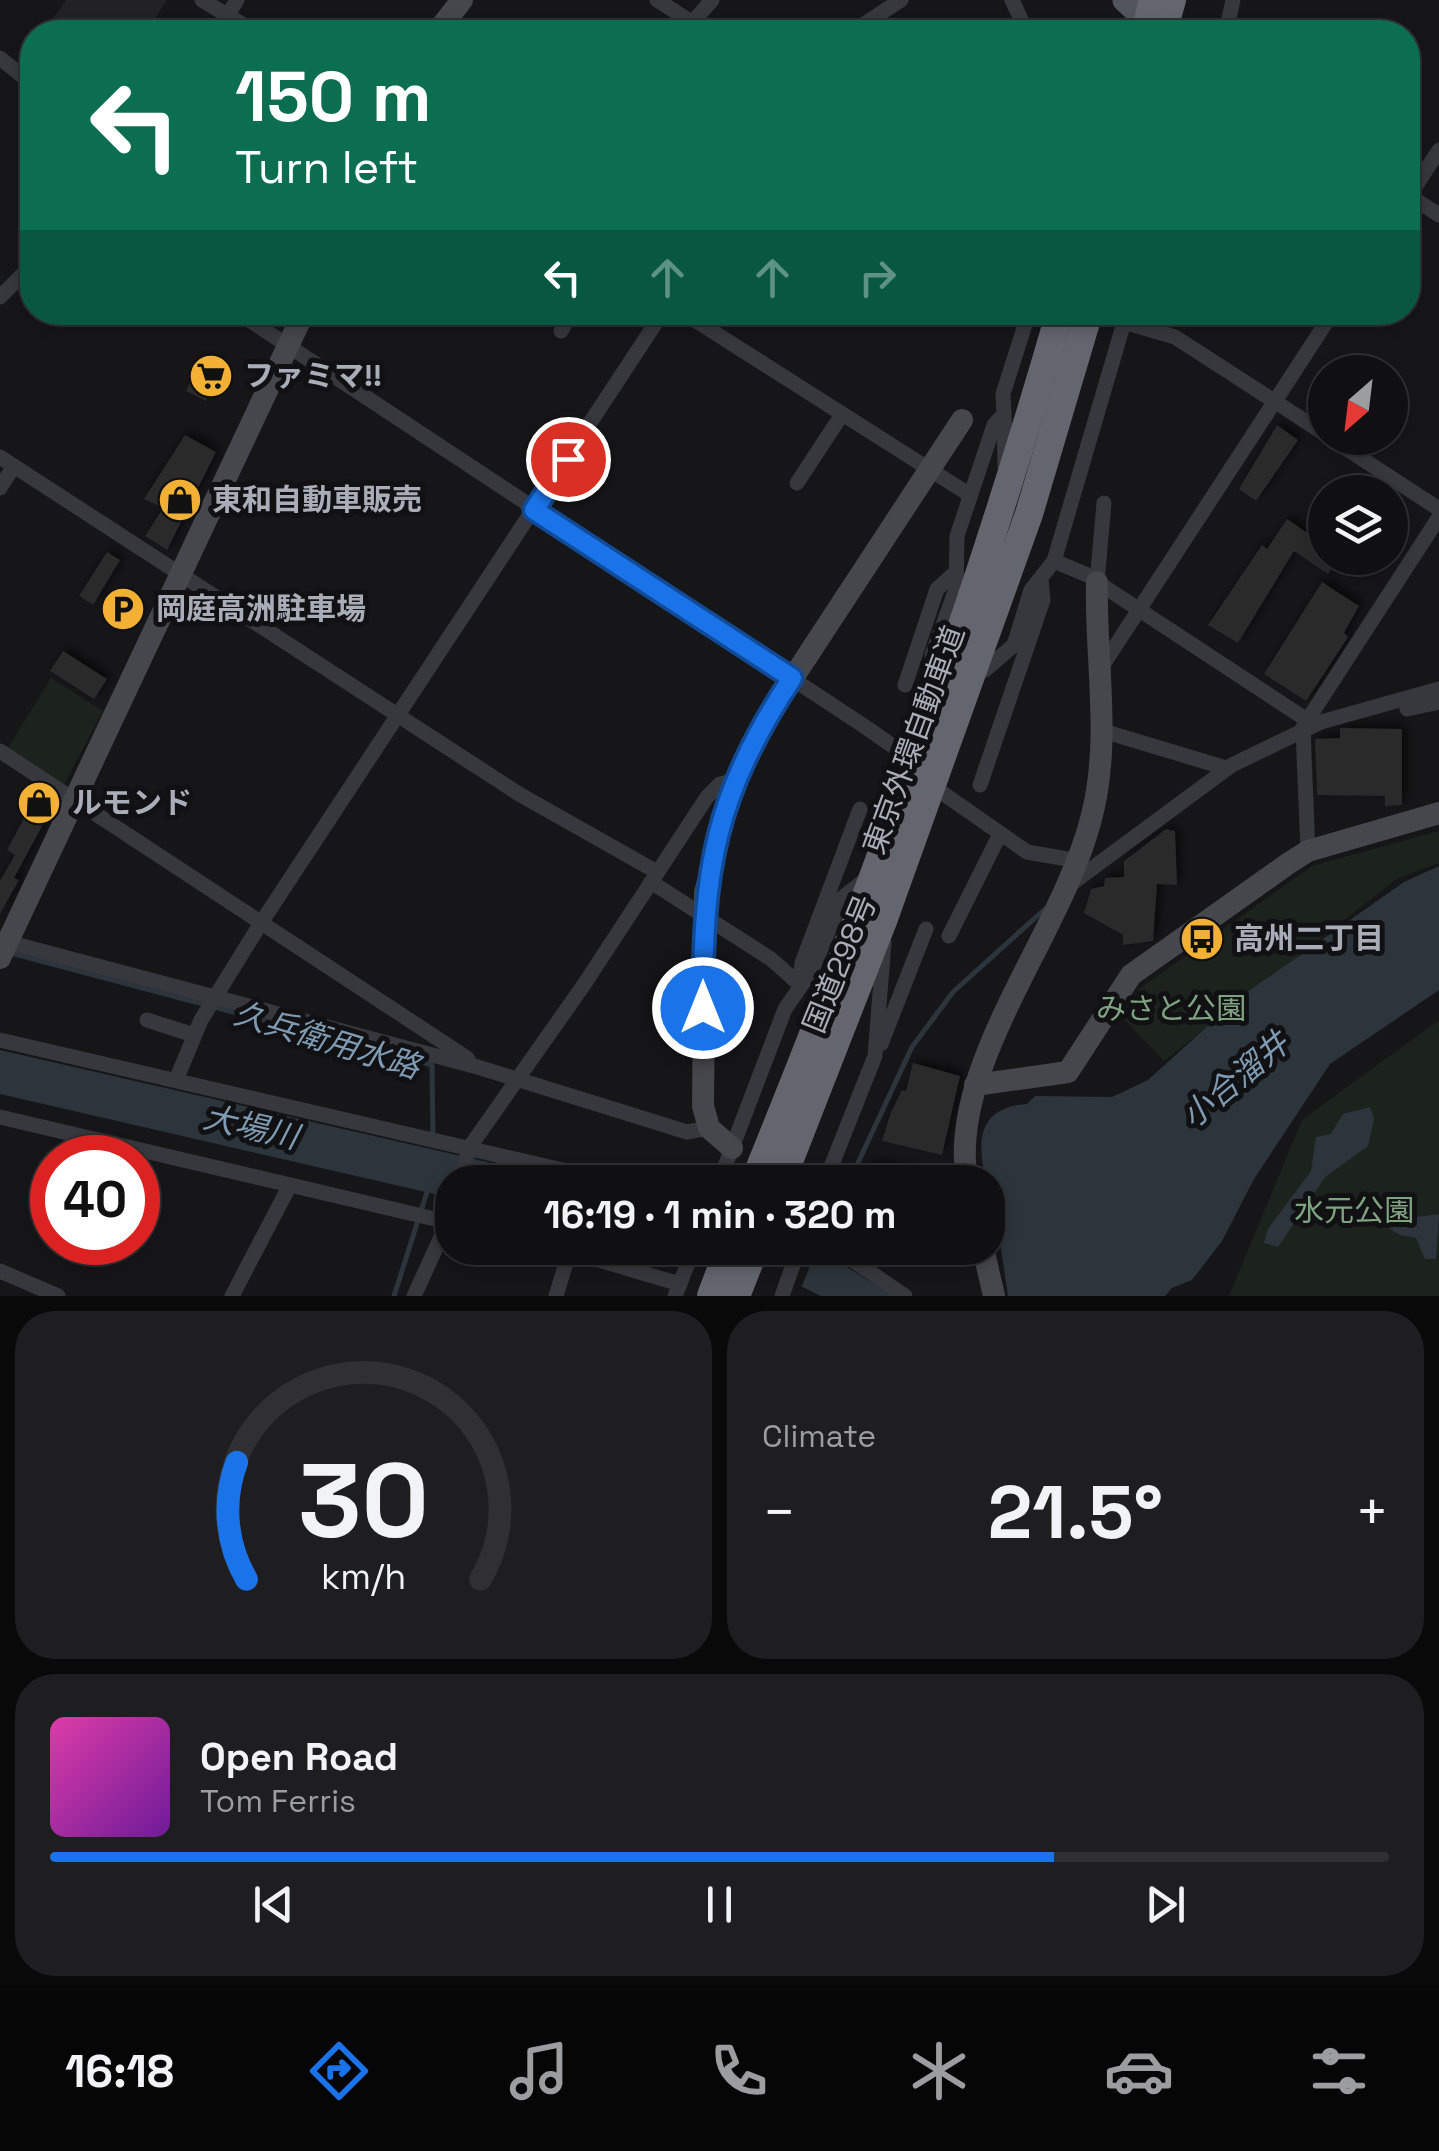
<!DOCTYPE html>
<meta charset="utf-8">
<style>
body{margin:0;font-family:"Space Grotesk","Noto Sans JP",sans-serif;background:#1e1e20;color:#f1f3f6;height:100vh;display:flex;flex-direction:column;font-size:38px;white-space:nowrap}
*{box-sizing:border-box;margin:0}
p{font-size:32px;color:#9c9d9f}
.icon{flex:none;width:55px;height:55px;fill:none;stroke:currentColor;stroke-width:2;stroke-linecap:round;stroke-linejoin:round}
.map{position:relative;height:1296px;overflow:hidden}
.drawer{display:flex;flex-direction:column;gap:15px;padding:15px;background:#09090a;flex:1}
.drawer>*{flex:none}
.banner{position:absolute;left:20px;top:20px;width:1400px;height:305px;border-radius:40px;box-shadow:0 5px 15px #0003,0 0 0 2px #303032;background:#0b6e4f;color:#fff;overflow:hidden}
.needle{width:65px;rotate:208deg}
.buttons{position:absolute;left:1308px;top:355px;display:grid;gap:20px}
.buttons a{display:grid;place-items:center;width:100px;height:100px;border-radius:50%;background:#101012;box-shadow:0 5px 15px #0003,0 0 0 2px #303032;font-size:50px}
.speed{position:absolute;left:30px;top:1135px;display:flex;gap:20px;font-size:50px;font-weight:700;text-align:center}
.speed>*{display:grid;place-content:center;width:130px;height:130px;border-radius:50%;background:#101012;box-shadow:0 5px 15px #0003,0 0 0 2px #303032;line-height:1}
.speed .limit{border:15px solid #d22;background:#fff;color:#111}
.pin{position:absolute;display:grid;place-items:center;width:85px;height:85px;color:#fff;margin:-42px;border:5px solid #fff;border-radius:50%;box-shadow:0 2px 10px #0007}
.me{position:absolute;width:110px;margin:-55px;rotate:0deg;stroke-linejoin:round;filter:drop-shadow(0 0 8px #0008)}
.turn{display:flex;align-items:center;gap:35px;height:210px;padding:0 50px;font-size:45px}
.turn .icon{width:130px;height:130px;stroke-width:2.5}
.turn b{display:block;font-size:70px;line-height:85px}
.lanes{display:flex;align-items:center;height:95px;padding:0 50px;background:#0003;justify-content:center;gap:50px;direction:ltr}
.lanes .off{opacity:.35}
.big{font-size:75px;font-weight:600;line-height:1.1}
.drawer .widget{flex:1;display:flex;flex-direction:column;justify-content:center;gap:15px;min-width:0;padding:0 35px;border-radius:40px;background:#1e1e20}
.drawer .dial{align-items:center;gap:0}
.dial svg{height:260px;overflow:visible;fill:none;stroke:#303032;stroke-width:7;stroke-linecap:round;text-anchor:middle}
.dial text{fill:#f1f3f6;stroke:none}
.song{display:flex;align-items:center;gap:30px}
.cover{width:120px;height:120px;border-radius:15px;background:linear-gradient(135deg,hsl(320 70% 55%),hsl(280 70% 35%))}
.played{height:10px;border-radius:5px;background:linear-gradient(90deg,#1a73e8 75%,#303032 75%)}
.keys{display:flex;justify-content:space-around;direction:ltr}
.heat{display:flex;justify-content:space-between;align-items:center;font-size:55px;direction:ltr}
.drawer .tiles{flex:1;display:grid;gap:15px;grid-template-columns:1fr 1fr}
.widget:last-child{grid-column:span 2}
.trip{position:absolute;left:435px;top:1165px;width:570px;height:100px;border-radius:40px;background:#101012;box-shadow:0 5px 15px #0003,0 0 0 2px #303032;font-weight:600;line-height:100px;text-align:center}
.dock{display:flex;height:160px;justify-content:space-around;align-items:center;background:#060607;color:#9c9d9f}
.dock .icon{width:70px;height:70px}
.dock .current{color:#1a73e8}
.dock b{font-size:45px;color:#f1f3f6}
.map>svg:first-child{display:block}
</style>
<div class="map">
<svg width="1439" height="1296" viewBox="0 0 1439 1296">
<defs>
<filter id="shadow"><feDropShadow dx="4.5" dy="-4.5" stdDeviation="5" flood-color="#0009"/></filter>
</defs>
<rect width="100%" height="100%" fill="#161618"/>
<polygon fill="#222225" points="66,0 167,0 146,32 44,32"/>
<g fill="#1c231d">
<polygon points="51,678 103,711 63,786 8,748"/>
<polygon points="1439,831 1439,863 1398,878 1164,1061 1120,1015 1139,989 1312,866"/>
<polygon points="1439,1020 1439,1296 1229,1296 1302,1120"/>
</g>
<g fill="#2c353c">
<path d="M1439,866V990L1330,1064L1254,1179L1222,1241L1192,1280L1172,1288L1165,1296H1008C1004,1270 1001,1244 995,1219C986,1174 957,1109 1027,1104L1035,1096L1112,1097L1148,1080L1239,998L1404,882Z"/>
<polygon points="0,1050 574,1182 452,1182 452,1198 0,1094"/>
<polygon points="1370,1107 1374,1119 1368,1146 1325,1177 1278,1247 1264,1243 1268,1229 1311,1171 1316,1137 1331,1134 1343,1114"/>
<polygon points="1439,1214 1436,1259 1425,1259 1416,1238 1400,1235 1379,1222"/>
<polygon points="696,1248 817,1248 893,1296 821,1296 776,1274"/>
</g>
<polygon fill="#161618" points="691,1248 817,1248 800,1291"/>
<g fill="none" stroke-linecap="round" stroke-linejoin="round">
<g stroke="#2c353c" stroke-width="5">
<polyline points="11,953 432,1065 433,1139"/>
<polyline points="849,1182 912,1047 953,992 1045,909"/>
<polyline points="394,1296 428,1189"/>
</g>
</g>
<g fill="#29292c" filter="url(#shadow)">
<polygon points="201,358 222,368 206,401 186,391"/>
<polygon points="1277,425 1298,440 1256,501 1239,489"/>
<polygon points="185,435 216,452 167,550 145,536 163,508 144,499"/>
<polygon points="1287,519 1325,545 1325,558 1338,558 1328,574 1294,551 1238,643 1208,625 1262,545 1267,549"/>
<polygon points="107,552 120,560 93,605 79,596"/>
<polygon points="1322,582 1359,606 1344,633 1348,637 1306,701 1264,674"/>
<polygon points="63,651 107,679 94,699 50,671"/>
<polygon points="1340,728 1402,729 1402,805 1385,806 1385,796 1317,795 1315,739 1340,738"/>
<polygon points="35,797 53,806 14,878 19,880 0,914 0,881 15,855 7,850"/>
<polygon points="1166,829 1175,831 1177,885 1157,884 1153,941 1123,945 1123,935 1084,913 1091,889 1104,886 1105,878 1124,877 1124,861"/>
<polygon points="913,1063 960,1076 942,1155 882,1141 891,1112 902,1090 906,1091"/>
<polygon points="870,1164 930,1178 929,1182 866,1182"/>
</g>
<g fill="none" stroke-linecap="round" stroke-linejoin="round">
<g stroke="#37383d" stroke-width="15">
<polyline points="202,0 255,32"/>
<polyline points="657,0 707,32"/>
<polyline points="1012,0 1027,32"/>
<polyline points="692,23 712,0"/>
<polyline points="218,32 237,0"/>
<polyline points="852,32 901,0"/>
<polyline points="1226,32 1233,0"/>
<polyline points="0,58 32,84"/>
<polyline points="1408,195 1439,215"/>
<polyline points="1408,198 1439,150"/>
<polyline points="0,297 32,265"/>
<polyline points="237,312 864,726 897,749 914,769"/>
<polyline points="682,312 970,495"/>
<polyline points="1127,323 1175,337 1325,434"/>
<polyline points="561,331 572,312"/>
<polyline points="1004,414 1005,467"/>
<polyline points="1330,438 1439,509"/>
<polyline points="0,457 519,794 657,872"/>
<polyline points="797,483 841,416"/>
<polyline points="0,488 14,466"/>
<polyline points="1104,503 1097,582 1307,720"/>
<polyline points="1054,561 1097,579"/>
<polyline points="1101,668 1333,312"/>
<polyline points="985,670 1014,645 1031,590 1054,561 1127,312"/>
<polyline points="946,672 932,655 956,589 957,536 994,425 1004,414 1003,394 1029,312"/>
<polyline points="905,685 937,589 956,572"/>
<polyline points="1407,709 1439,702"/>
<polyline points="1303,727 1439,517"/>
<polyline points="1303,730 1308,851"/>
<polyline points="1103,731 1226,768"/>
<polyline points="0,751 467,1058 471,1065 687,1132 709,1128"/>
<polyline points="931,785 1027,852 1079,861"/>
<polyline points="980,785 1043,600 1041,580"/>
<polyline points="651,882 771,959 799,984"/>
<polyline points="1071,884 1232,765 1321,722 1439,689"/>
<polyline points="949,936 999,836"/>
<polyline points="0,940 470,1065"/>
<polyline points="799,984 802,963 860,809"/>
<polyline points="147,1020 194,1035"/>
<polyline points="0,1040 614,1182"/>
<polyline points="881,1044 926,929"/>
<polyline points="176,1080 201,1020 261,923 663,312"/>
<polyline points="0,1117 452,1223"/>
<polyline points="460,1182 469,1148 583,986 707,797 720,784 736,780"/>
<polyline points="719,1182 785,1009 812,970 842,898 869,877"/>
<polyline points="825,1182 875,1056 884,943"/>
<polyline points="558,1248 680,1284"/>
<polyline points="835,1248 905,1296"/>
<polyline points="0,1271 58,1296"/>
<polyline points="232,1296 290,1185"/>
<polyline points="414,1296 452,1213"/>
<polyline points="556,1296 570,1250"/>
<polyline points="675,1296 694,1248"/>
<polyline points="782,1296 799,1248"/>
</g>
<g stroke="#45474d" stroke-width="22">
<polyline points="437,32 462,0"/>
<polyline points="0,958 304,312"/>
<polyline points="975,1085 1068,1072 1131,975 1289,863 1308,851 1439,813"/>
<polyline points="732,1148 709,1128 703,1106 705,893 731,790 768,716 962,420"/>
<path d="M967,1182C947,1066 1061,936 1091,819C1112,741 1095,661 1097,582"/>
<polyline points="983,1248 994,1296"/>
</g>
<polyline stroke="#53555c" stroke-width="25" points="1125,0 1159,32"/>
<g stroke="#63666e" stroke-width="28">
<polyline points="1163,32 1172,0"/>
<path d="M754,1182C870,898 975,608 1060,312"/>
<polyline points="711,1296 729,1248"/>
<polyline points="736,1296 755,1248"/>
</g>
<g stroke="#63666e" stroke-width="28">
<polyline points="1145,32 1153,0"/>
<polyline points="781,1182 883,921 1029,514 1089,312"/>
</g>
</g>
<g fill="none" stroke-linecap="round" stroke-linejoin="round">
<g stroke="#114b97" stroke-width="25">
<path id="route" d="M568,459L534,510L792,678C714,797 703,869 703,1008"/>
</g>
<use href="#route" stroke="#1a73e8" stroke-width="18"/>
</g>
<defs>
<g id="supermarket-disc" transform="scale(2.25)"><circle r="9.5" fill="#f2b134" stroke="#111113"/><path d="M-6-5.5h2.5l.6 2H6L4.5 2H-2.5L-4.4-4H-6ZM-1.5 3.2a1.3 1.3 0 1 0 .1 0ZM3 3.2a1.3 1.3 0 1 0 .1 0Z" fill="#111"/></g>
<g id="shop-disc" transform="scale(2.25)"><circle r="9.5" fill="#f2b134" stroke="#111113"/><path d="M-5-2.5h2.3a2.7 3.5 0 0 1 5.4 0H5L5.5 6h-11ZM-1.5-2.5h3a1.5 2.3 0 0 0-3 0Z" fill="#111"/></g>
<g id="parking-disc" transform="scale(2.25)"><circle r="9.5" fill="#f2b134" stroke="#111113"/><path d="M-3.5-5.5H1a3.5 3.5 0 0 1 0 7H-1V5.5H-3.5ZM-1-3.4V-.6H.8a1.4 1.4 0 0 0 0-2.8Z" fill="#111"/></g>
<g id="bus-disc" transform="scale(2.25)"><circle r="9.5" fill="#f2b134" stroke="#111113"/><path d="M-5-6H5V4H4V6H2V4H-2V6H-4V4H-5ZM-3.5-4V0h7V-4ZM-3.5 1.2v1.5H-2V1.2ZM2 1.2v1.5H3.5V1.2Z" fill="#111"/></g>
</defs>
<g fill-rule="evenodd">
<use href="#supermarket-disc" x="211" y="376"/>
<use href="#shop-disc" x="180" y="500"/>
<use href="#parking-disc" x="123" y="609"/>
<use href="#shop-disc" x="39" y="803"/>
<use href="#bus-disc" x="1202" y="939"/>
</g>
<g text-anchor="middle" stroke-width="10" stroke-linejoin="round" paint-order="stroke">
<g font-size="30" font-weight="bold" fill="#a8adb8" stroke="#111113" text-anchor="start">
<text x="244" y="386">ファミマ!!</text>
<text x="212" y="510">東和自動車販売</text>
<text x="156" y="619">岡庭高洲駐車場</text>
<text x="72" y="813">ルモンド</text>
<text x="1234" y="949">高州二丁目</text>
</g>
<g font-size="30" fill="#a8adb8" stroke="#111113">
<text transform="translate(914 740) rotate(-70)" y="10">東京外環自動車道</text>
<text transform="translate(840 964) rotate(-68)" y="10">国道298号</text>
</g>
<g font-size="30" fill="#7fa381" stroke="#111113">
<text x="1171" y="1019">みさと公園</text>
<text x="1354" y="1221">水元公園</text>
</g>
<g font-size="32" font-style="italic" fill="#7f9bb3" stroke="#111113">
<text transform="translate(327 1040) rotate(17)" y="11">久兵衛用水路</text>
<text transform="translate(1235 1080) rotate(-40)" y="11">小合溜井</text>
<text transform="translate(251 1127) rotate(13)" y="11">大場川</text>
</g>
</g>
</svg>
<div class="buttons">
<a><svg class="needle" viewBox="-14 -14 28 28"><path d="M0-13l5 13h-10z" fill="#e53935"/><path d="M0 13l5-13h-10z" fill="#9c9d9f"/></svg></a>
<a><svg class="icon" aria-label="layers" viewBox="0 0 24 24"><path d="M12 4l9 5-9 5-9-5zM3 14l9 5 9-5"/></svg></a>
</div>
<div class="speed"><div class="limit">40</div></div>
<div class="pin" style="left:568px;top:459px;background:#d93025"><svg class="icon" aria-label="arrive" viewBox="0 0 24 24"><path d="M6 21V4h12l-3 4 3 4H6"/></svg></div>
<svg class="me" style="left:703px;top:1008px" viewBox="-20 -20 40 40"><circle r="17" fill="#1a73e8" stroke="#fff" stroke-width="3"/><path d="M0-11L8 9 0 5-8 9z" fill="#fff"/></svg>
<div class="trip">16:19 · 1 min · 320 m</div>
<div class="banner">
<div class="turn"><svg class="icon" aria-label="left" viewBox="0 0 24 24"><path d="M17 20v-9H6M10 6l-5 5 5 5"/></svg><div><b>150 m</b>Turn left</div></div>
<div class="lanes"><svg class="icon" aria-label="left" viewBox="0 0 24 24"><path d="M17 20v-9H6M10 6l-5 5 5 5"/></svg><svg class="icon off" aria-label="ahead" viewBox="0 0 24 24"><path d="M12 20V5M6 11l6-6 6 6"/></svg><svg class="icon off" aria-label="ahead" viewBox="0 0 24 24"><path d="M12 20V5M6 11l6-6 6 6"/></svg><svg class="icon off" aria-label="right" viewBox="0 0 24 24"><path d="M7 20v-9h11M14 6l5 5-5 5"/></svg></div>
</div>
</div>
<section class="drawer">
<div class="tiles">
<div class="widget dial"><svg viewBox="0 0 100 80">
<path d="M14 69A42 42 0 1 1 86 69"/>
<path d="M14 69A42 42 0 0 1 11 33" stroke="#1a73e8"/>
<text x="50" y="56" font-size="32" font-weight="700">30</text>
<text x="50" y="72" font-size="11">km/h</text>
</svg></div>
<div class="widget"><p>Climate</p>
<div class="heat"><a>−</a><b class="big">21.5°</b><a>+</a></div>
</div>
<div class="widget">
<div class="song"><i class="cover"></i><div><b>Open Road</b><p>Tom Ferris</p></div></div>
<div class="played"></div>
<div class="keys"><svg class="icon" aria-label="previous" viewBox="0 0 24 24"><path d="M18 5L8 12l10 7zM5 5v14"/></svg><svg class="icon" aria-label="pause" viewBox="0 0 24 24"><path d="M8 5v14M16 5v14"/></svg><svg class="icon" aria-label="next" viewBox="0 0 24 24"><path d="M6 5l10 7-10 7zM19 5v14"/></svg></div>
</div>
</div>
</section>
<nav class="dock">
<b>16:18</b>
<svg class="icon current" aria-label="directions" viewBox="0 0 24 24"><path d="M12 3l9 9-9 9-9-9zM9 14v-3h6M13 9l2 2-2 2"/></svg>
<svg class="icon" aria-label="music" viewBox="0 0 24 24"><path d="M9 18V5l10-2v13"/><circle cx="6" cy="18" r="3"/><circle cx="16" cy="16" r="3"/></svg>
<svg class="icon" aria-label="phone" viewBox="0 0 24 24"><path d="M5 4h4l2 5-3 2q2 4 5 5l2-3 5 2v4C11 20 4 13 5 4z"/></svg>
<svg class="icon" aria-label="climate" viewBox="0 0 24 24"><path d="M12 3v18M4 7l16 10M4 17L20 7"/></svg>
<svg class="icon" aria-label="car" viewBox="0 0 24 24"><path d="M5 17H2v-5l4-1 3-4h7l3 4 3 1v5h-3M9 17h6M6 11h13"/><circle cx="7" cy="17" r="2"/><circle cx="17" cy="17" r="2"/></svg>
<svg class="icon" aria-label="filters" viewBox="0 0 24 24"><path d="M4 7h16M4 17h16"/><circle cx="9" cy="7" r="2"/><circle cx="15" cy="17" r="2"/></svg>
</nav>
